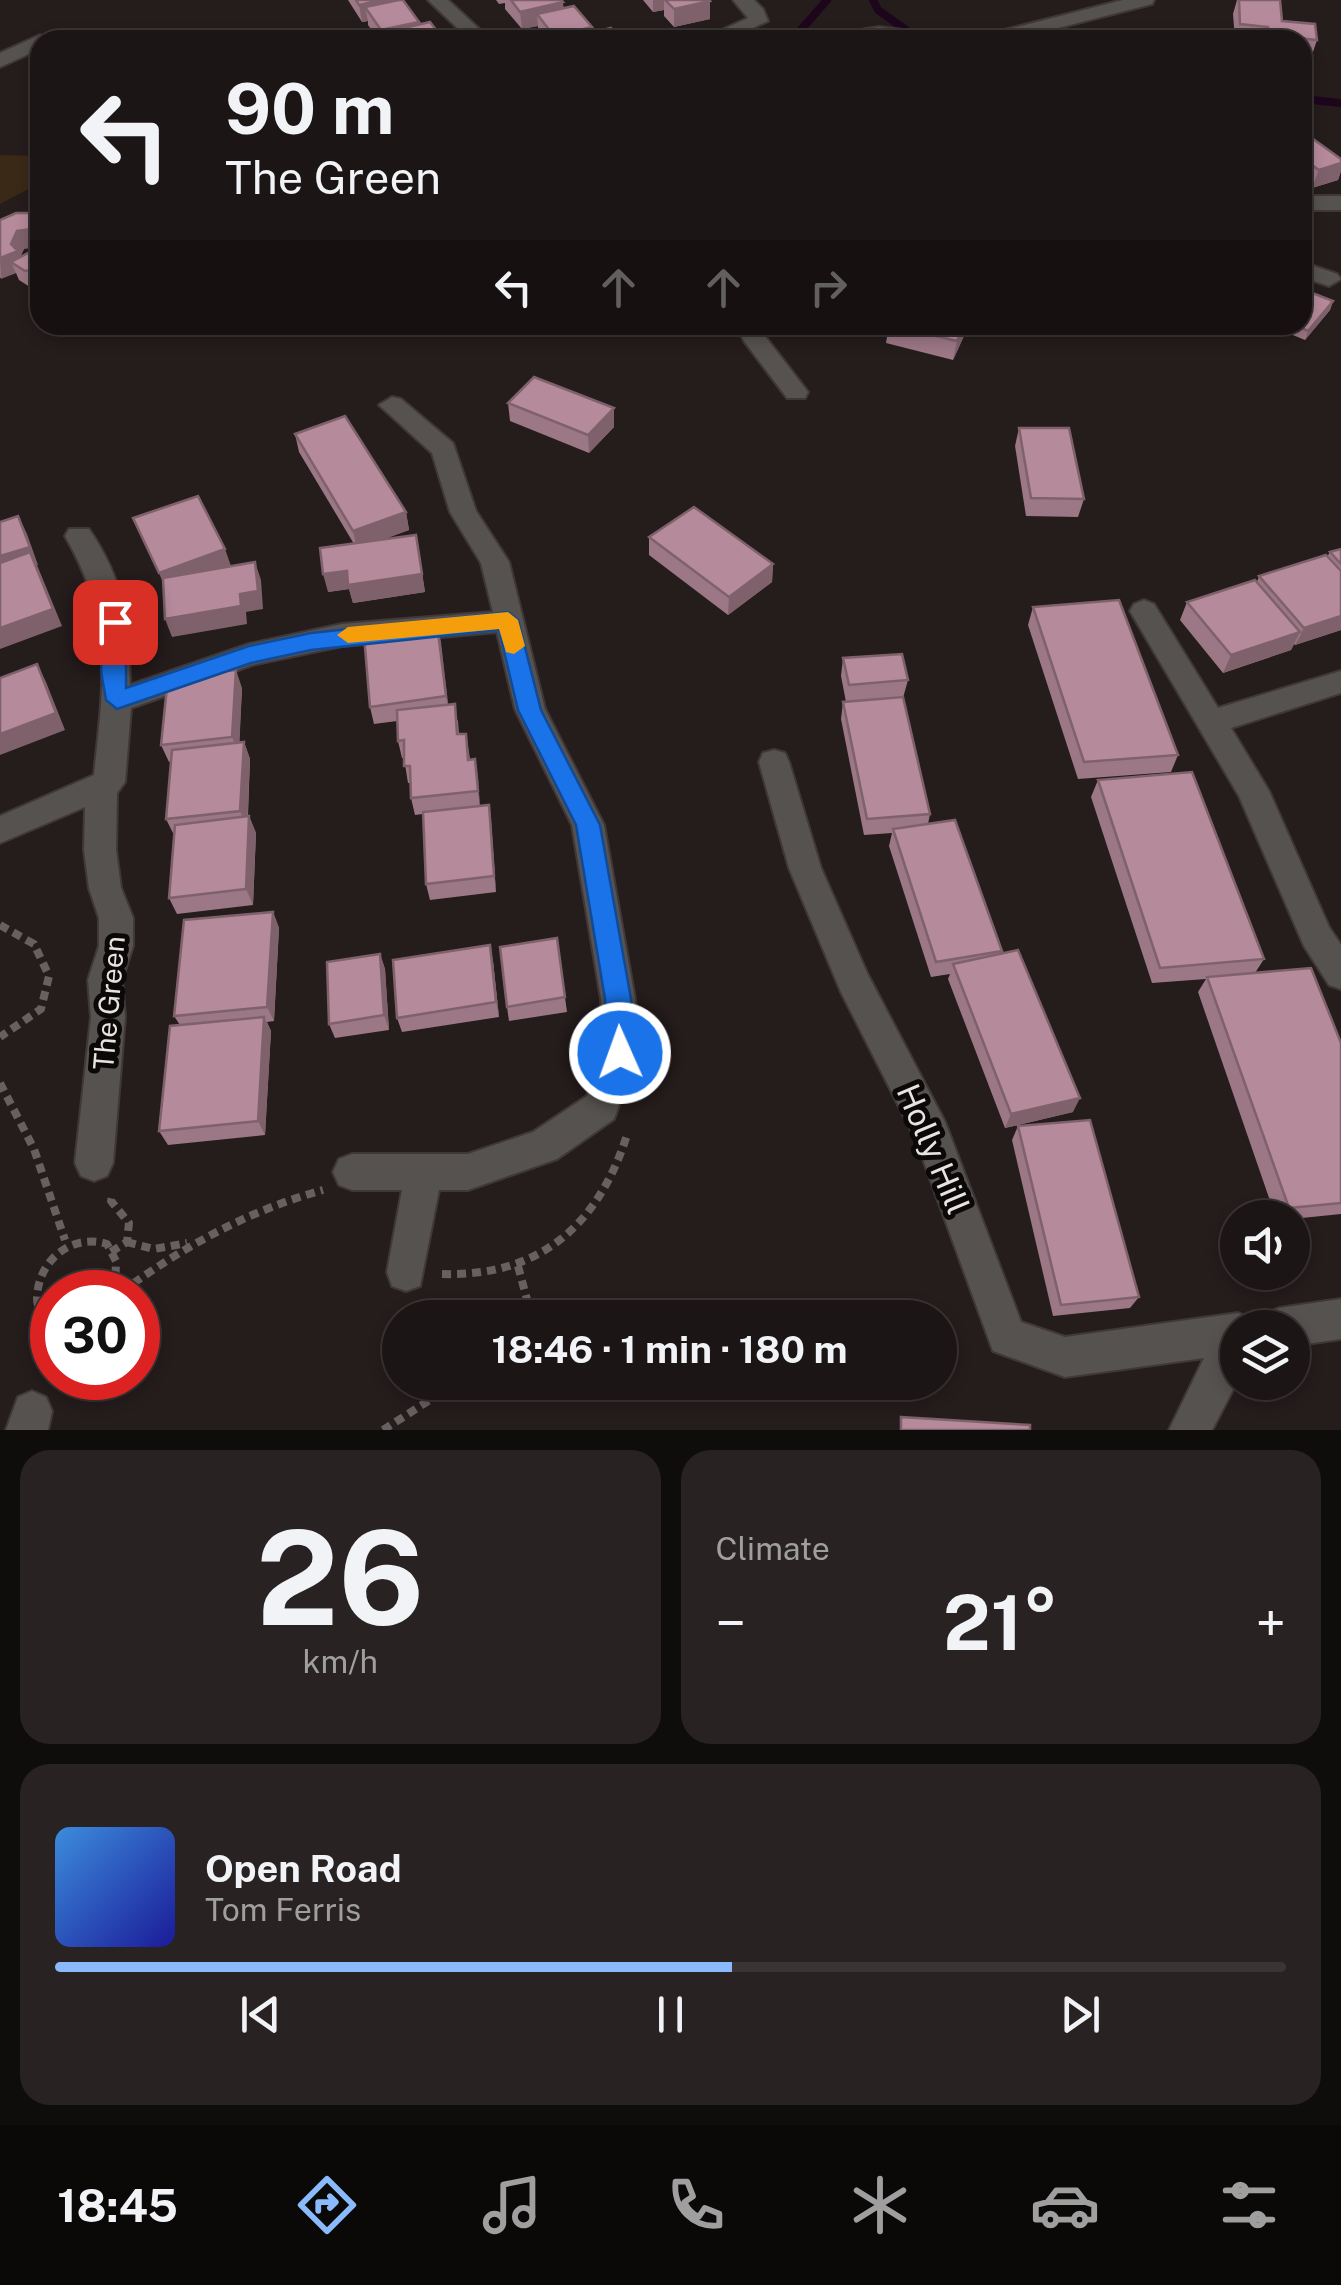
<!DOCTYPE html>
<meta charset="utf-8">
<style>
body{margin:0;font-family:"Public Sans",sans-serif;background:#292222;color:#f1f3f6;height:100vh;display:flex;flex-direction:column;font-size:38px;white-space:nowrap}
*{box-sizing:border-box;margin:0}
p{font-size:32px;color:#a09fa0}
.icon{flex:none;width:55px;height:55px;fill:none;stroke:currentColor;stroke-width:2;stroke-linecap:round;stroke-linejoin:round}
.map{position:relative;height:1430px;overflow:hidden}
.side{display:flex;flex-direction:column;gap:20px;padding:20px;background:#0f0c0c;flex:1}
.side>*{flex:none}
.hud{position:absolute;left:30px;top:30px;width:1282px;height:305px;border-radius:30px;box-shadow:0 5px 15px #0003,0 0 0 2px #3a3434;background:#1c1515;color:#f1f3f6;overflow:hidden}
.tools{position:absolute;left:1220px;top:1200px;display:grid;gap:20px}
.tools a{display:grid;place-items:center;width:90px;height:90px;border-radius:50%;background:#1c1515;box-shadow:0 5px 15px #0003,0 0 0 2px #3a3434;font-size:50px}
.speed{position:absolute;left:30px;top:1270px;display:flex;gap:20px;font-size:50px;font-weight:700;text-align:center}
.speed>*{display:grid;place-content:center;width:130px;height:130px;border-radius:50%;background:#1c1515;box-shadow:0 5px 15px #0003,0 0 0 2px #3a3434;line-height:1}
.speed .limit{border:15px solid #d22;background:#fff;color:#111}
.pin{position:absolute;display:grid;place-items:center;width:85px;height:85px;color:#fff;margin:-42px;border-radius:20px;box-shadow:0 5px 15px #0006}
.me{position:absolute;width:110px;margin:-55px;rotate:358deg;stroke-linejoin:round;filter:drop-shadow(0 0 8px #0008)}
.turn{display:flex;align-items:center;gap:35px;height:210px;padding:0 30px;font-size:45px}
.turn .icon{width:130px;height:130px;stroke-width:2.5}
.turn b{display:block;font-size:70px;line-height:85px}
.lanes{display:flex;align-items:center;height:95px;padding:0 30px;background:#0003;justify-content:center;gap:50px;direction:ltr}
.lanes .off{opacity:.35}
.big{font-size:75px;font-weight:700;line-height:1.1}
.side .tile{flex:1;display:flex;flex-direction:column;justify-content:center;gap:15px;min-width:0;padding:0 35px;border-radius:30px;background:#292222}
.side .dial{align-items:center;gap:0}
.dial b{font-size:130px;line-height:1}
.song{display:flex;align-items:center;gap:30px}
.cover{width:120px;height:120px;border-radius:15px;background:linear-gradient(135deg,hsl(210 70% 55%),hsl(240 70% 35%))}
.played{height:10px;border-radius:5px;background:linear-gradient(90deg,#8bbafc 55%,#3a3434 55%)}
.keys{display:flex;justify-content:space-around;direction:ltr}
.heat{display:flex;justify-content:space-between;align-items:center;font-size:55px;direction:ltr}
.side .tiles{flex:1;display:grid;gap:20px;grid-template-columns:1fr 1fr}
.tile:last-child{grid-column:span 2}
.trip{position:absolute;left:382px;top:1300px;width:575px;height:100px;border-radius:50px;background:#1c1515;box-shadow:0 5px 15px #0003,0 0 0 2px #3a3434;font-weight:700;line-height:100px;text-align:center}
.tabs{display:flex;height:160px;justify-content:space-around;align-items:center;background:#0b0808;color:#a09fa0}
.tabs .icon{width:70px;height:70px}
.tabs .on{color:#8bbafc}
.tabs b{font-size:45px;color:#f1f3f6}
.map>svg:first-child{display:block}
</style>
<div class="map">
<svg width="1341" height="1430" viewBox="0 0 1341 1430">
<rect width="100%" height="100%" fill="#251c1c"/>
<polygon fill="#3b2917" points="0,155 40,156 40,183 0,204"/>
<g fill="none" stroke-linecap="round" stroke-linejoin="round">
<g stroke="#1d061c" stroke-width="8">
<polyline points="873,0 878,10 909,32"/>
<polyline points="792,40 827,0"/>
<polyline points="1302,99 1341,103"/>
</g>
<g stroke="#403838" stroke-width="4">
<g id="street">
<polygon points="428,0 448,0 491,40 470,40"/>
<polygon points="733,0 754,0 763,9 768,21 727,40 700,40 748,18"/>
<polygon points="1123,0 1154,0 1152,4 1011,40 978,40 981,36"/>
<polygon points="879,27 932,34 942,40 826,40 836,34"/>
<polygon points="40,35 49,40 40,40 40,49 0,67 0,53"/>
<rect x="1302" y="196" width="39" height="14"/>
<polygon points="1302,262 1337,274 1341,279 1329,286 1302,277"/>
<polygon points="737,325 761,325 764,335 808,392 805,398 787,398 744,341"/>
<path d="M392,397L401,399L453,443L476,511L509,562L545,709L604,825L635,999L638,1053L614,1119L557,1159L468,1190H439L420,1286L406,1291L392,1286L387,1272L402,1190H352L339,1185L333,1172L339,1159L352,1154H468L533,1132L587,1096L602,1053L601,999L572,825L515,709L497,632L342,646L252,665L131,708L125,782L117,793L116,850L121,888L133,918V946L122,980L125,1017L113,1163L107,1176L94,1181L81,1176L75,1163L91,1017L88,980L99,946V918L89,888L84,850L85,807L0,843V816L94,775C104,681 114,620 65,536L69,529H89C126,584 128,621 130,685L249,644L342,624L493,612L481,563L450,512L432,453L379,405Z"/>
<polygon points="1144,600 1154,604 1218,708 1341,671 1341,693 1231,728 1269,791 1329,927 1341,945 1341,989 1329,985 1304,946 1239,796 1130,611 1134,604"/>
<polygon points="774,750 785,753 789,762 821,868 867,973 945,1122 1021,1322 1065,1337 1238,1313 1252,1319 1256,1328 1238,1328 1238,1380 1212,1430 1169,1430 1204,1358 1065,1377 993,1351 916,1140 841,992 789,868 759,762 763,753"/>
<polygon points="1341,1299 1341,1339 1292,1346 1292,1328 1259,1328 1265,1314 1279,1308"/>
<polygon points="32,1391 46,1397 52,1411 48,1430 6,1430 18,1397"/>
</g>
</g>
<g stroke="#686060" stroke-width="8" stroke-dasharray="9 6" stroke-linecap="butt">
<polyline points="0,925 34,944 49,976 41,1009 0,1037"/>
<polyline points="0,1083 34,1149 65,1240"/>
<polyline points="127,1242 154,1249 187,1243"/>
<polyline points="111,1252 127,1242 129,1223 111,1201 113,1193"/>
<polyline points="518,1266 532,1318"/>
<path d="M442,1274C539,1277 598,1226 627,1135"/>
<path d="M121,1292C185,1246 247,1211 323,1190"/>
<path d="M52,1328H46C43,1319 37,1308 37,1298C38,1260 72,1233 107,1244L116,1261L115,1292"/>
<polyline points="383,1430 458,1382"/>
</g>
<use href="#street" fill="#565250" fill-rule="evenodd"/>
</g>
<g fill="#9c7785">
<polygon points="348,0 403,0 419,25 444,40 379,40 368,25 368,21 362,22"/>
<polygon points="496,0 561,0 564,8 592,27 592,32 620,40 545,40 538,31 538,26 522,29 505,9 505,3 499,4"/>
<polygon points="643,0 709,0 710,19 674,27 664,16 664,10 653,12"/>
<polygon points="1237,0 1280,0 1282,21 1317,40 1311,58 1302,57 1302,40 1235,40 1233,14"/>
<polygon points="1302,131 1341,159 1341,171 1338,180 1312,188 1302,181"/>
<polygon points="0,220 24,249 20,257 40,250 40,288 33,289 19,280 16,273 0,278"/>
<polygon points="1333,301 1330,310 1305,340 1268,325 1302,325"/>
<polygon points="889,325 969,325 953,360 886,343"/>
<polygon points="508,403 614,427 589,453 510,421"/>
<polygon points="1019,428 1084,499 1078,517 1026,516 1015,446"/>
<polygon points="295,434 406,512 409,530 384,539 419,553 425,592 353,603 349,589 328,592 354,544 299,452"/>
<polygon points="649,537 773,564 772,582 728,615 649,555"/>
<polygon points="1341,549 1341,630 1295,645 1294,644 1291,650 1223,673 1180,620 1187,602 1257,582 1259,576 1327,557 1330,552"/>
<polygon points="1033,607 1178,755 1171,772 1078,779 1028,625"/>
<polygon points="437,624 448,704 458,721 459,734 466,734 470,759 475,759 480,806 489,805 491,821 496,892 430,900 426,884 423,814 415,815 411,798 410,783 408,783 404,758 402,758 398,741 397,721 374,724 370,707"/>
<polygon points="843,658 908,680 903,698 930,814 928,824 1002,951 1001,954 1073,1112 1005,1128 948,979 950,974 931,977 889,846 892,833 864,835 841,719 843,702 846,702 841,676"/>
<polygon points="242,688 239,743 244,742 250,759 248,817 249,816 256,833 253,905 177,914 169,898 174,835 166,819 171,761 169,762 161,745"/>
<polygon points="1098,780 1264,959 1255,973 1341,1043 1341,1214 1292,1219 1292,1218 1276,1218 1198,992 1206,979 1152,983 1091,797"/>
<polygon points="273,912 279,928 274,1021 267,1022 271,1031 265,1135 168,1145 159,1131 180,1025 174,1016"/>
<polygon points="557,938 567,1012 509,1021 507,1007"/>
<polygon points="380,954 385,969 389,1030 335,1038 329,1024"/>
<polygon points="493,961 499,1017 402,1032 397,1018"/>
<polygon points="1018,1126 1139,1297 1130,1308 1053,1316 1012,1140"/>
</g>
<g fill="#7f616c">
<polygon points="382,0 398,0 365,7 368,21 362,22 359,5"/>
<polygon points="653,0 664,0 664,10 653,12"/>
<polygon points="710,1 710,19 674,27 674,9"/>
<polygon points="563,2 564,20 537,14 538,26 522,29 520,12"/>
<polygon points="419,22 421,40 391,31 393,40 383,40 381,30"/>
<polygon points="592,27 592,40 554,40 554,36"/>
<polygon points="1341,163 1341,171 1338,180 1312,188 1319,170"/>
<polygon points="40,228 40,247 24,249 20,258 11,262 16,273 1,279 0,258 11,244 17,231"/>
<polygon points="1333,301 1330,310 1305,340 1308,331"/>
<polygon points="964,325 969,325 953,360 957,341"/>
<polygon points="614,408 614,427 589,453 588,435"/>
<polygon points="406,512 409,530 357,549 353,531"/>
<polygon points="18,516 27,534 38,565 37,565 62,626 0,649 0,556"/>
<polygon points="416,535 425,592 353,603 349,589 328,592 323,574"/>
<polygon points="225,549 231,566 166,590 159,573"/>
<polygon points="255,562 261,580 263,609 246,612 247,624 172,637 165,619 240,594"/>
<polygon points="773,564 772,582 728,615 729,597"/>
<polygon points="1341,616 1341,630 1295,645 1304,628"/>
<polygon points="437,624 441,642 449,713 446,696"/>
<polygon points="1300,632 1291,650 1223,673 1231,655"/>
<polygon points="37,664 46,682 65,730 0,755 0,734"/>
<polygon points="236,670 242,688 239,754 232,737"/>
<polygon points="244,742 250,759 247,828 240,811"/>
<polygon points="475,759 478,776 480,807 478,791"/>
<polygon points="489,805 491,821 496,892 494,876"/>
<polygon points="249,816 256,833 253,905 246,889"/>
<polygon points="273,912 279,928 274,1021 267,1007"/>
<polygon points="490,945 493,961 499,1017 496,1002"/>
<polygon points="380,954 385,969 389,1030 384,1015"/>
<polygon points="264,1017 271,1031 265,1135 258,1121"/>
<polygon points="1080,1098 1073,1112 1005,1128 1011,1114"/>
</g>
<g fill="#b58a9b" stroke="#7f616c" stroke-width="2.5">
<polygon points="356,0 382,0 359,5"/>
<polygon points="399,0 403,0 419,22 381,30 365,7"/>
<polygon points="511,0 561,0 563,2 520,12"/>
<polygon points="665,0 709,0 710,1 674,9"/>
<polygon points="1239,0 1280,0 1282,21 1315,24 1317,40 1268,35 1268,27 1240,24"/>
<polygon points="574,6 592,27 554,36 537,14"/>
<polygon points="430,22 444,40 398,40 391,31"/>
<polygon points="611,28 620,40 560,40"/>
<polygon points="1302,131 1341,159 1341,163 1319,170 1302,158"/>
<polygon points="16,213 40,213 40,228 17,231 11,244 18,251 0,258 0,220"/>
<polygon points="40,250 40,269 25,271 11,262 30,252"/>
<polygon points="1302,289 1333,301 1308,331 1295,325 1302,325"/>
<polygon points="890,325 964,325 957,341"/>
<polygon points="534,377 614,408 588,435 508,403"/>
<polygon points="345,416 406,512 353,531 295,434"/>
<polygon points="1019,428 1069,428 1084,499 1031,498"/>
<polygon points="198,496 225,549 159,573 133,518"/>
<polygon points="694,507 773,564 729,597 649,537"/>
<polygon points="18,516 30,547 0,556 0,522"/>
<polygon points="416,535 422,574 348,585 347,571 323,574 320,548"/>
<polygon points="1341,549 1341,564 1330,552"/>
<polygon points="30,552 53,609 0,628 0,563"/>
<polygon points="1326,555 1341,571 1341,616 1304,628 1259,576"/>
<polygon points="255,562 258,591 240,594 241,606 165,619 163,578"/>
<polygon points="1255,580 1300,632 1231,655 1187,602"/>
<polygon points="1119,600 1178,755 1084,762 1033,607"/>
<polygon points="437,624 446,696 370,707 364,635"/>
<polygon points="902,654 908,680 849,685 843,658"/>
<polygon points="37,664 56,713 0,734 0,678"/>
<polygon points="236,670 232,737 161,745 168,677"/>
<polygon points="903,697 930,814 867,819 843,702"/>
<polygon points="455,704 457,734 466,734 468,760 475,759 478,791 411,798 410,766 404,766 404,740 398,741 397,710"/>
<polygon points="244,742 240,811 166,819 172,750"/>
<polygon points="1192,772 1264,959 1160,968 1098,780"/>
<polygon points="489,805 494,876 426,884 423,812"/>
<polygon points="249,816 246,889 169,898 175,825"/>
<polygon points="955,820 1002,951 936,962 893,829"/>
<polygon points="273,912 267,1007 174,1016 184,920"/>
<polygon points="557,938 565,997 507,1007 500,947"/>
<polygon points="490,945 496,1002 397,1018 393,960"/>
<polygon points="1018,950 1080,1098 1011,1114 953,964"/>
<polygon points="380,954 384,1015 329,1024 327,962"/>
<polygon points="1311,968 1341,1043 1341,1203 1289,1208 1207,977"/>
<polygon points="264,1017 258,1121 159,1131 170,1026"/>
<polygon points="1090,1120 1139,1297 1061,1305 1018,1126"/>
<polygon points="901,1417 1030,1425 1030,1430 901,1430"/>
</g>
<polygon fill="#1a73e8" stroke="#114b97" stroke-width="2.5" points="508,612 518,620 541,710 600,825 631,999 634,1053 630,1062 620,1066 611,1062 607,1053 605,999 576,825 518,710 499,630 311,650 251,663 117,709 106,700 101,671 104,622 115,613 126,622 126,688 249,646 311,633"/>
<polygon fill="#f59e0b" points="508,612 518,620 525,646 514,654 506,652 499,629 348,643 337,635 348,627"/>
<g text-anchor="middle" stroke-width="10" stroke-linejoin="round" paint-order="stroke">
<g font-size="28" fill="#e9e2e2" stroke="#0b0808">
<text transform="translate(109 1003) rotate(-85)" y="10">The Green</text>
</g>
<g font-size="32" fill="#e9e2e2" stroke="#0b0808">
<text transform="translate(933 1149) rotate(67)" y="11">Holly Hill</text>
</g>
</g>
</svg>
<div class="tools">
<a><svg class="icon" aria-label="sound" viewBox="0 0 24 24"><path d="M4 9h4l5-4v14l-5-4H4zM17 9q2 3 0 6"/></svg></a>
<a><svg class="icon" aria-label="layers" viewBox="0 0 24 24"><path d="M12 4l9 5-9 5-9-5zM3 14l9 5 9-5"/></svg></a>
</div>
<div class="speed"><div class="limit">30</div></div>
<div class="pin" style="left:115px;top:622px;background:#d93025"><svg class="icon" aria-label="arrive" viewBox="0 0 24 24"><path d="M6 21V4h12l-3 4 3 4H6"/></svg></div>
<svg class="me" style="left:620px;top:1053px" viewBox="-20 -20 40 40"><circle r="17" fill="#1a73e8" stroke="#fff" stroke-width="3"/><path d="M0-11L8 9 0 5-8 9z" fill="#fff"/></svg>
<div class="trip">18:46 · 1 min · 180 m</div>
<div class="hud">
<div class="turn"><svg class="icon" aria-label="left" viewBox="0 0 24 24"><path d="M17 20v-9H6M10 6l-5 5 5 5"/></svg><div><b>90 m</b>The Green</div></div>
<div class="lanes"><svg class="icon" aria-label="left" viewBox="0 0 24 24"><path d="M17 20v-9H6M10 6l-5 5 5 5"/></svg><svg class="icon off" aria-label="ahead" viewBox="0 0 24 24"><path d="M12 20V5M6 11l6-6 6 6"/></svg><svg class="icon off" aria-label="ahead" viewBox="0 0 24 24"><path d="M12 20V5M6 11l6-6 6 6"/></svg><svg class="icon off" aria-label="right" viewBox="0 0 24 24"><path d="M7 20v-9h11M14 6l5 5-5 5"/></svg></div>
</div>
</div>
<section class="side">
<div class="tiles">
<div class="tile dial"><b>26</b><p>km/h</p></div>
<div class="tile"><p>Climate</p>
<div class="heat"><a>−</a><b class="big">21°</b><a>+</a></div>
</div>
<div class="tile">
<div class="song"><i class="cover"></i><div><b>Open Road</b><p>Tom Ferris</p></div></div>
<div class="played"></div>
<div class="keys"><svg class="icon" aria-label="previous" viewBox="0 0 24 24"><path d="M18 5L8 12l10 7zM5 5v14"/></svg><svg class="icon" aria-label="pause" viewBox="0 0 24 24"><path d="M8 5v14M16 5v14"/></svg><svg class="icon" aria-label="next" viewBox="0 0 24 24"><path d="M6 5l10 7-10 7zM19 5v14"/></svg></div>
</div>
</div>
</section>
<nav class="tabs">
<b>18:45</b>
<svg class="icon on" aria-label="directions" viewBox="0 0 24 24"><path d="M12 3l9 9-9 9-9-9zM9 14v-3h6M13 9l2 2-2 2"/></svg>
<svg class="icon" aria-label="music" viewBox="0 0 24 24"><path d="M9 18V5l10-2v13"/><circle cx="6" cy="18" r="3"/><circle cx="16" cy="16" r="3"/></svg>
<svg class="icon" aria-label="phone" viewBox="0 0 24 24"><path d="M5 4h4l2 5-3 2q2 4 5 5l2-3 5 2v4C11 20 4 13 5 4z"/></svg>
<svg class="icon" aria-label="climate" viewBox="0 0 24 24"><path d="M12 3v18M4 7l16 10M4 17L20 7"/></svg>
<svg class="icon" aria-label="car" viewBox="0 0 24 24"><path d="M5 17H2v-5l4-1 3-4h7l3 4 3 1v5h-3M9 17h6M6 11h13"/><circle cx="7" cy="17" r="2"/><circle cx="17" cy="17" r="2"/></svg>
<svg class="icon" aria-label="filters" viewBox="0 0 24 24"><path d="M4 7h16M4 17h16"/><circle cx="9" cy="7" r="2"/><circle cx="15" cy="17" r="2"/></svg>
</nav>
